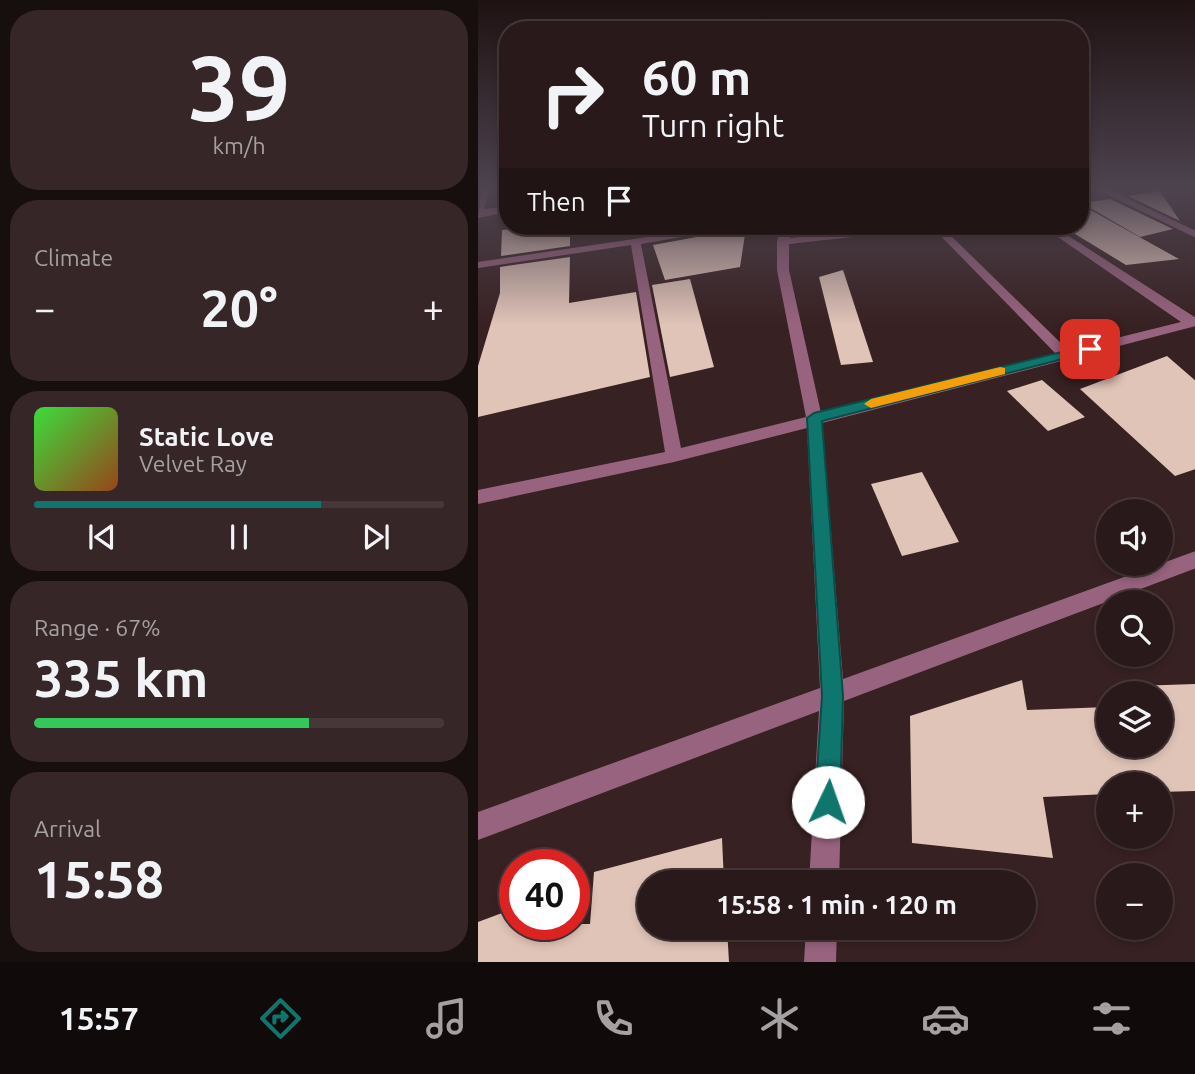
<!DOCTYPE html>
<meta charset="utf-8">
<style>
body{margin:0;font-family:Ubuntu,sans-serif;background:#362627;color:#f1f3f6;height:100vh;display:flex;flex-direction:column;font-size:26px;white-space:nowrap}
*{box-sizing:border-box;margin:0}
p{font-size:23px;color:#a5a0a2}
.icon{flex:none;width:38px;height:38px;fill:none;stroke:currentColor;stroke-width:2;stroke-linecap:round;stroke-linejoin:round}
.map{position:relative;flex:1;overflow:hidden}
.panel{display:flex;flex-direction:column;gap:10px;padding:10px;background:#170e0e;width:478px}
.panel>*{flex:none}
.banner{position:absolute;left:21px;top:21px;width:590px;height:214px;border-radius:28px;box-shadow:0 4px 10px #0003,0 0 0 2px #463839;background:#2a191a;color:#f1f3f6;overflow:hidden}
.controls{position:absolute;left:618px;top:499px;display:grid;gap:14px}
.controls a{display:grid;place-items:center;width:77px;height:77px;border-radius:50%;background:#2a191a;box-shadow:0 4px 10px #0003,0 0 0 2px #463839;font-size:35px}
.speed{position:absolute;left:21px;top:849px;display:flex;gap:14px;font-size:35px;font-weight:700;text-align:center}
.speed>*{display:grid;place-content:center;width:91px;height:91px;border-radius:50%;background:#2a191a;box-shadow:0 4px 10px #0003,0 0 0 2px #463839;line-height:1}
.speed .limit{border:10px solid #d22;background:#fff;color:#111}
.pin{position:absolute;display:grid;place-items:center;width:60px;height:60px;color:#fff;margin:-30px;border-radius:14px;box-shadow:0 4px 10px #0006}
.me{position:absolute;width:77px;margin:-38px;rotate:3deg;stroke-linejoin:round;filter:drop-shadow(0 0 5px #0008)}
.turn{display:flex;align-items:center;gap:24px;height:147px;padding:0 28px;font-size:32px}
.turn .icon{width:91px;height:91px;stroke-width:2.5}
.turn b{display:block;font-size:49px;line-height:60px}
.then{display:flex;align-items:center;height:66px;padding:0 28px;background:#0003;gap:14px;font-size:26px}
.big{font-size:52px;font-weight:700;line-height:1.1}
.panel .card{flex:1;display:flex;flex-direction:column;justify-content:center;gap:10px;min-width:0;padding:0 24px;border-radius:28px;background:#362627}
.panel .dial{align-items:center;gap:0}
.dial b{font-size:91px;line-height:1}
.song{display:flex;align-items:center;gap:21px}
.cover{width:84px;height:84px;border-radius:10px;background:linear-gradient(135deg,hsl(120 70% 55%),hsl(20 70% 35%))}
.played{height:7px;border-radius:4px;background:linear-gradient(90deg,#0f766e 70%,#463839 70%)}
.keys{display:flex;justify-content:space-around;direction:ltr}
.heat{display:flex;justify-content:space-between;align-items:center;font-size:38px;direction:ltr}
.charge{height:10px;border-radius:5px;background:linear-gradient(90deg,#34c759 67%,#463839 0)}
.trip{position:absolute;left:159px;top:870px;width:399px;height:70px;border-radius:35px;background:#2a191a;box-shadow:0 4px 10px #0003,0 0 0 2px #463839;font-weight:700;line-height:70px;text-align:center}
.tab-bar{display:flex;height:112px;justify-content:space-around;align-items:center;background:#110a0a;color:#a5a0a2}
.tab-bar .icon{width:49px;height:49px}
.tab-bar .active{color:#0f766e}
.tab-bar b{font-size:32px;color:#f1f3f6}
main{display:flex;flex:1;min-height:0}
.map>svg:first-child{display:block}
</style>
<main>
<section class="panel">
<div class="card dial"><b>39</b><p>km/h</p></div>
<div class="card"><p>Climate</p>
<div class="heat"><a>−</a><b class="big">20°</b><a>+</a></div>
</div>
<div class="card">
<div class="song"><i class="cover"></i><div><b>Static Love</b><p>Velvet Ray</p></div></div>
<div class="played"></div>
<div class="keys"><svg class="icon" aria-label="previous" viewBox="0 0 24 24"><path d="M18 5L8 12l10 7zM5 5v14"/></svg><svg class="icon" aria-label="pause" viewBox="0 0 24 24"><path d="M8 5v14M16 5v14"/></svg><svg class="icon" aria-label="next" viewBox="0 0 24 24"><path d="M6 5l10 7-10 7zM19 5v14"/></svg></div>
</div>
<div class="card"><p>Range · 67%</p><b class="big">335 km</b><div class="charge"></div></div>
<div class="card"><p>Arrival</p><b class="big">15:58</b></div>
</section>
<div class="map">
<svg width="718" height="962" viewBox="0 0 718 962">
<rect width="100%" height="100%" fill="#382122"/>
<g fill="#e1c4b8">
<polygon points="681,191 690,203 702,221 650,196"/>
<polygon points="632,199 695,229 662,237 604,203"/>
<polygon points="602,204 701,259 648,265 584,226 602,226"/>
<polygon points="56,226 92,226 92,246 23,256 24,230"/>
<polygon points="169,226 208,226 209,229 172,234"/>
<polygon points="268,228 262,267 187,280 175,245"/>
<polygon points="92,257 91,303 158,292 172,377 0,417 0,366 22,293 22,267"/>
<polygon points="365,270 395,362 363,365 341,277"/>
<polygon points="212,279 236,367 192,377 174,285"/>
<polygon points="689,356 718,381 718,469 697,476 602,389"/>
<polygon points="564,380 607,417 570,431 529,391"/>
<polygon points="444,472 481,542 424,556 393,484"/>
<polygon points="544,680 549,710 630,707 630,746 682,746 682,693 660,693 657,686 718,684 718,791 682,792 682,784 630,784 630,794 565,797 575,858 434,843 432,716"/>
<polygon points="244,838 246,882 172,882 172,928 249,928 251,962 0,962 0,922 37,908 37,924 112,924 116,872"/>
</g>
<g fill="none" stroke-linecap="round" stroke-linejoin="round">
<g fill="#98637e" fill-rule="evenodd">
<polygon points="3,190 11,190 6,209 30,206 30,212 0,218"/>
<polygon points="620,190 632,190 718,231 718,238"/>
<polygon points="244,226 267,226 163,244 203,448 328,417 299,270 299,242 302,226 312,226 312,238 423,226 452,226 447,229 311,244 311,270 343,413 578,354 453,226 463,226 590,350 703,322 564,226 575,226 718,318 718,326 344,423 365,679 718,551 718,568 366,701 361,882 331,882 341,711 0,840 0,812 342,688 329,428 196,462 0,504 0,490 187,452 153,245 0,268 0,262"/>
<polygon points="328,928 359,928 358,962 326,962"/>
</g>
</g>
<linearGradient id="sky" x2="0" y2="1"><stop stop-color="#1f1213"/><stop offset="0.58" stop-color="#4d434f"/><stop offset="1" stop-color="#4d434f" stop-opacity="0"/></linearGradient>
<rect width="718" height="325" fill="url(#sky)"/>
<polygon fill="#0f766e" stroke="#0a4d48" stroke-width="2" points="612,345 618,349 616,351 344,421 365,696 362,802 358,811 350,815 341,811 337,802 344,696 329,418 336,413"/>
<polygon fill="#f59e0b" points="522,367 527,368 527,374 393,408 386,404 393,399"/>
</svg>
<div class="controls">
<a><svg class="icon" aria-label="sound" viewBox="0 0 24 24"><path d="M4 9h4l5-4v14l-5-4H4zM17 9q2 3 0 6"/></svg></a>
<a><svg class="icon" aria-label="search" viewBox="0 0 24 24"><circle cx="10" cy="10" r="6"/><path d="M15 15l6 6"/></svg></a>
<a><svg class="icon" aria-label="layers" viewBox="0 0 24 24"><path d="M12 4l9 5-9 5-9-5zM3 14l9 5 9-5"/></svg></a>
<a>+</a>
<a>−</a>
</div>
<div class="speed"><div class="limit">40</div></div>
<div class="pin" style="left:612px;top:349px;background:#d93025"><svg class="icon" aria-label="arrive" viewBox="0 0 24 24"><path d="M6 21V4h12l-3 4 3 4H6"/></svg></div>
<svg class="me" style="left:350px;top:802px" viewBox="-20 -20 40 40"><circle r="19" fill="#fff"/><path d="M0-13L10 11 0 6-10 11z" fill="#0f766e"/></svg>
<div class="trip">15:58 · 1 min · 120 m</div>
<div class="banner">
<div class="turn"><svg class="icon" aria-label="right" viewBox="0 0 24 24"><path d="M7 20v-9h11M14 6l5 5-5 5"/></svg><div><b>60 m</b>Turn right</div></div>
<div class="then">Then<svg class="icon" aria-label="arrive" viewBox="0 0 24 24"><path d="M6 21V4h12l-3 4 3 4H6"/></svg></div>
</div>
</div>
</main>
<nav class="tab-bar">
<b>15:57</b>
<svg class="icon active" aria-label="directions" viewBox="0 0 24 24"><path d="M12 3l9 9-9 9-9-9zM9 14v-3h6M13 9l2 2-2 2"/></svg>
<svg class="icon" aria-label="music" viewBox="0 0 24 24"><path d="M9 18V5l10-2v13"/><circle cx="6" cy="18" r="3"/><circle cx="16" cy="16" r="3"/></svg>
<svg class="icon" aria-label="phone" viewBox="0 0 24 24"><path d="M5 4h4l2 5-3 2q2 4 5 5l2-3 5 2v4C11 20 4 13 5 4z"/></svg>
<svg class="icon" aria-label="climate" viewBox="0 0 24 24"><path d="M12 3v18M4 7l16 10M4 17L20 7"/></svg>
<svg class="icon" aria-label="car" viewBox="0 0 24 24"><path d="M5 17H2v-5l4-1 3-4h7l3 4 3 1v5h-3M9 17h6M6 11h13"/><circle cx="7" cy="17" r="2"/><circle cx="17" cy="17" r="2"/></svg>
<svg class="icon" aria-label="filters" viewBox="0 0 24 24"><path d="M4 7h16M4 17h16"/><circle cx="9" cy="7" r="2"/><circle cx="15" cy="17" r="2"/></svg>
</nav>
